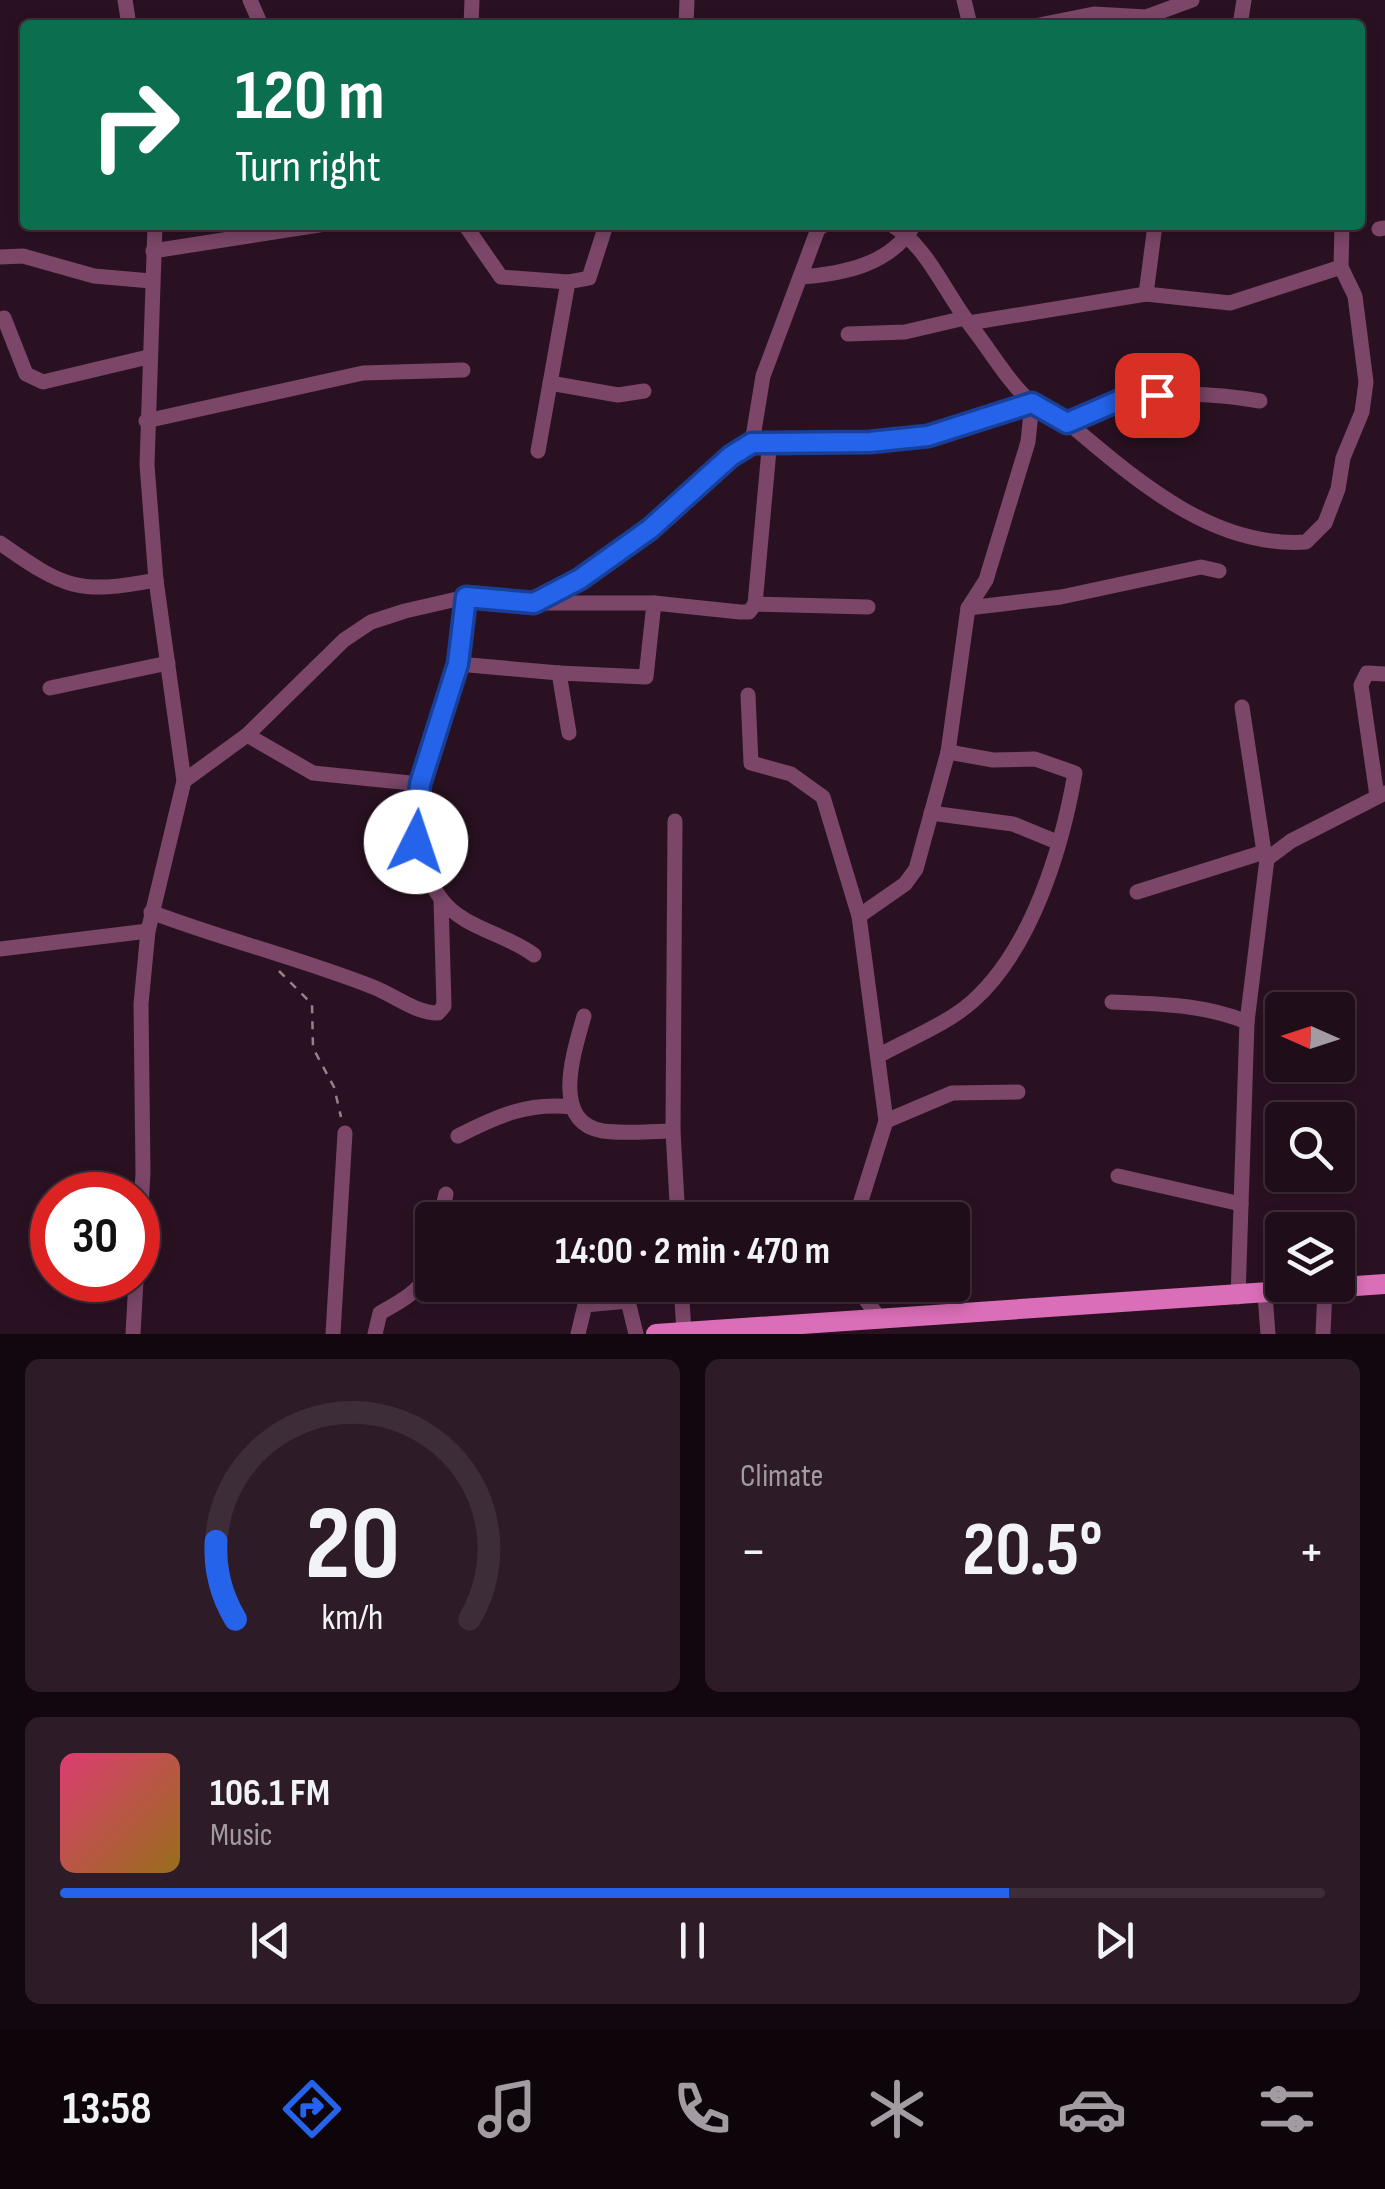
<!DOCTYPE html>
<meta charset="utf-8">
<style>
body{margin:0;font-family:"Sofia Sans Condensed",sans-serif;background:#2d1b27;color:#f1f3f6;height:100vh;display:flex;flex-direction:column;font-size:38px;white-space:nowrap}
*{box-sizing:border-box;margin:0}
p{font-size:32px;color:#a29ca2}
.icon{flex:none;width:55px;height:55px;fill:none;stroke:currentColor;stroke-width:2;stroke-linecap:round;stroke-linejoin:round}
.map{position:relative;height:1334px;overflow:hidden}
.panel{display:flex;flex-direction:column;gap:25px;padding:25px;background:#12070e;flex:1}
.panel>*{flex:none}
.guide{position:absolute;left:20px;top:20px;width:1345px;height:210px;border-radius:10px;box-shadow:0 5px 15px #0003,0 0 0 2px #3d2d39;background:#0b6e4f;color:#fff;overflow:hidden}
.needle{width:65px;rotate:273deg}
.buttons{position:absolute;left:1265px;top:992px;display:grid;gap:20px}
.buttons a{display:grid;place-items:center;width:90px;height:90px;border-radius:10px;background:#200d1a;box-shadow:0 5px 15px #0003,0 0 0 2px #3d2d39;font-size:50px}
.speed{position:absolute;left:30px;top:1172px;display:flex;gap:20px;font-size:50px;font-weight:700;text-align:center}
.speed>*{display:grid;place-content:center;width:130px;height:130px;border-radius:50%;background:#200d1a;box-shadow:0 5px 15px #0003,0 0 0 2px #3d2d39;line-height:1}
.speed .limit{border:15px solid #d22;background:#fff;color:#111}
.pin{position:absolute;display:grid;place-items:center;width:85px;height:85px;color:#fff;margin:-42px;border-radius:20px;box-shadow:0 5px 15px #0006}
.me{position:absolute;width:110px;margin:-55px;rotate:4deg;stroke-linejoin:round;filter:drop-shadow(0 0 8px #0008)}
.turn{display:flex;align-items:center;gap:35px;height:210px;padding:0 50px;font-size:45px}
.turn .icon{width:130px;height:130px;stroke-width:2.5}
.turn b{display:block;font-size:70px;line-height:85px}
.big{font-size:75px;font-weight:700;line-height:1.1}
.panel .tile{flex:1;display:flex;flex-direction:column;justify-content:center;gap:15px;min-width:0;padding:0 35px;border-radius:15px;background:#2d1b27}
.panel .dial{align-items:center;gap:0}
.dial svg{height:260px;overflow:visible;fill:none;stroke:#3d2d39;stroke-width:7;stroke-linecap:round;text-anchor:middle}
.dial text{fill:#f1f3f6;stroke:none}
.song{display:flex;align-items:center;gap:30px}
.cover{width:120px;height:120px;border-radius:15px;background:linear-gradient(135deg,hsl(340 70% 55%),hsl(40 70% 35%))}
.played{height:10px;border-radius:5px;background:linear-gradient(90deg,#2563eb 75%,#3d2d39 75%)}
.keys{display:flex;justify-content:space-around;direction:ltr}
.heat{display:flex;justify-content:space-between;align-items:center;font-size:55px;direction:ltr}
.panel .tiles{flex:1;display:grid;gap:25px;grid-template-columns:1fr 1fr}
.tile:last-child{grid-column:span 2}
.trip{position:absolute;left:415px;top:1202px;width:555px;height:100px;border-radius:10px;background:#200d1a;box-shadow:0 5px 15px #0003,0 0 0 2px #3d2d39;font-weight:700;line-height:100px;text-align:center}
.dock{display:flex;height:160px;justify-content:space-around;align-items:center;background:#0d050a;color:#a29ca2}
.dock .icon{width:70px;height:70px}
.dock .selected{color:#2563eb}
.dock b{font-size:45px;color:#f1f3f6}
.map>svg:first-child{display:block}
</style>
<div class="map">
<svg width="1385" height="1334" viewBox="0 0 1385 1334">
<rect width="100%" height="100%" fill="#2a1122"/>
<g fill="none" stroke-linecap="round" stroke-linejoin="round">
<polyline stroke="#96808e" stroke-width="2.5" stroke-dasharray="8 8" stroke-linecap="butt" points="279,971 312,1004 313,1048 334,1087 341,1117"/>
<g stroke="#7b4668" stroke-width="15">
<polyline points="125,0 129,25"/>
<polyline points="250,0 261,25"/>
<polyline points="964,0 970,25"/>
<polyline points="471,25 472,0"/>
<polyline points="686,25 687,0"/>
<polyline points="1039,25 1094,14 1146,17 1192,0"/>
<polyline points="1240,25 1244,0"/>
<polyline points="465,225 501,277 568,282"/>
<path d="M892,225C928,247 945,293 971,326C990,350 1010,385 1033,404C1047,415 1065,420 1079,432C1143,486 1217,548 1306,542L1325,523L1338,489L1343,458L1362,412L1366,382L1355,296L1341,267L1342,225"/>
<polyline points="1379,229 1385,228"/>
<polyline points="153,251 319,225"/>
<polyline points="0,257 23,256 94,276 151,281"/>
<path d="M800,277C843,274 890,265 914,225"/>
<polyline points="1146,294 1155,225"/>
<polyline points="4,318 26,374 43,382 148,357"/>
<polyline points="969,323 1146,294 1230,303 1341,267"/>
<polyline points="848,334 905,332 965,318"/>
<polyline points="550,383 618,395 644,391"/>
<polyline points="146,421 363,373 463,370"/>
<path d="M1067,423C1131,391 1190,389 1260,401"/>
<polyline points="752,443 763,376 818,229 824,225"/>
<polyline points="538,451 568,282 589,278 606,225"/>
<path d="M0,543C64,588 78,595 156,580"/>
<path d="M466,597C463,619 463,644 457,666C436,741 387,829 442,900C463,928 507,934 534,955"/>
<path d="M538,601C577,581 616,557 650,529C685,500 714,467 752,443L927,436L1032,403"/>
<polyline points="755,604 770,439"/>
<polyline points="968,608 1061,597 1201,567 1219,571"/>
<polyline points="458,664 559,673"/>
<polyline points="50,688 168,663"/>
<polyline points="748,695 751,763 791,774 823,797 859,916 886,1121 855,1220"/>
<polyline points="569,733 559,673 646,677 654,603"/>
<polyline points="247,735 313,773 420,784"/>
<polyline points="184,781 247,735 344,640 371,622 405,611 466,597 534,603 654,603 740,612 749,612 755,604 868,607"/>
<polyline points="1377,796 1361,685 1367,673 1385,674"/>
<polyline points="931,813 1013,824 1057,842"/>
<polyline points="675,821 673,1131 678,1220"/>
<polyline points="1137,892 1264,852 1242,707"/>
<path d="M151,912C225,940 299,958 373,987C394,995 415,1013 438,1013L444,1006L441,899"/>
<polyline points="859,916 905,884 916,869 948,752 968,608 986,580 1028,442 1032,403"/>
<polyline points="0,949 148,931"/>
<path d="M1112,1002C1159,1004 1203,1004 1247,1022"/>
<path d="M584,1016C575,1049 549,1122 603,1131C625,1134 651,1131 673,1131"/>
<path d="M880,1055C911,1038 947,1024 973,1001C1032,948 1062,848 1075,773L1035,759L993,760L948,752"/>
<polyline points="886,1121 952,1093 1018,1092"/>
<path d="M458,1136C497,1116 528,1102 572,1107"/>
<polyline points="1118,1176 1241,1204"/>
<polyline points="440,1220 446,1194"/>
<polyline points="138,1256 143,1173 141,1004 148,931 184,781 156,580 147,465 155,225"/>
<polyline points="681,1285 684,1332"/>
<polyline points="855,1285 880,1319"/>
<polyline points="1265,1295 1268,1334"/>
<polyline points="1238,1297 1247,1022 1267,859 1291,841 1385,793"/>
<polyline points="585,1305 589,1285"/>
<polyline points="133,1334 136,1280"/>
<polyline points="333,1334 345,1133"/>
<path d="M375,1334L380,1313C405,1299 426,1289 432,1259"/>
<polyline points="578,1334 585,1305 628,1301 636,1334"/>
<polyline points="1323,1334 1325,1290"/>
</g>
<polyline stroke="#db6eb8" stroke-width="20" points="656,1334 1385,1284"/>
</g>
<g fill="none" stroke-linecap="round" stroke-linejoin="round">
<g stroke="#184099" stroke-width="25">
<polyline id="route" points="416,842 420,784 458,664 466,597 534,603 580,579 650,529 731,456 752,443 870,442 928,436 1032,403 1067,423 1125,398 1157,395"/>
</g>
<use href="#route" stroke="#2563eb" stroke-width="18"/>
</g>
</svg>
<div class="buttons">
<a><svg class="needle" viewBox="-14 -14 28 28"><path d="M0-13l5 13h-10z" fill="#e53935"/><path d="M0 13l5-13h-10z" fill="#a29ca2"/></svg></a>
<a><svg class="icon" aria-label="search" viewBox="0 0 24 24"><circle cx="10" cy="10" r="6"/><path d="M15 15l6 6"/></svg></a>
<a><svg class="icon" aria-label="layers" viewBox="0 0 24 24"><path d="M12 4l9 5-9 5-9-5zM3 14l9 5 9-5"/></svg></a>
</div>
<div class="speed"><div class="limit">30</div></div>
<div class="pin" style="left:1157px;top:395px;background:#d93025"><svg class="icon" aria-label="arrive" viewBox="0 0 24 24"><path d="M6 21V4h12l-3 4 3 4H6"/></svg></div>
<svg class="me" style="left:416px;top:842px" viewBox="-20 -20 40 40"><circle r="19" fill="#fff"/><path d="M0-13L10 11 0 6-10 11z" fill="#2563eb"/></svg>
<div class="trip">14:00 · 2 min · 470 m</div>
<div class="guide">
<div class="turn"><svg class="icon" aria-label="right" viewBox="0 0 24 24"><path d="M7 20v-9h11M14 6l5 5-5 5"/></svg><div><b>120 m</b>Turn right</div></div>
</div>
</div>
<section class="panel">
<div class="tiles">
<div class="tile dial"><svg viewBox="0 0 100 80">
<path d="M14 69A42 42 0 1 1 86 69"/>
<path d="M14 69A42 42 0 0 1 8 45" stroke="#2563eb"/>
<text x="50" y="56" font-size="32" font-weight="700">20</text>
<text x="50" y="72" font-size="11">km/h</text>
</svg></div>
<div class="tile"><p>Climate</p>
<div class="heat"><a>−</a><b class="big">20.5°</b><a>+</a></div>
</div>
<div class="tile">
<div class="song"><i class="cover"></i><div><b>106.1 FM</b><p>Music</p></div></div>
<div class="played"></div>
<div class="keys"><svg class="icon" aria-label="previous" viewBox="0 0 24 24"><path d="M18 5L8 12l10 7zM5 5v14"/></svg><svg class="icon" aria-label="pause" viewBox="0 0 24 24"><path d="M8 5v14M16 5v14"/></svg><svg class="icon" aria-label="next" viewBox="0 0 24 24"><path d="M6 5l10 7-10 7zM19 5v14"/></svg></div>
</div>
</div>
</section>
<nav class="dock">
<b>13:58</b>
<svg class="icon selected" aria-label="directions" viewBox="0 0 24 24"><path d="M12 3l9 9-9 9-9-9zM9 14v-3h6M13 9l2 2-2 2"/></svg>
<svg class="icon" aria-label="music" viewBox="0 0 24 24"><path d="M9 18V5l10-2v13"/><circle cx="6" cy="18" r="3"/><circle cx="16" cy="16" r="3"/></svg>
<svg class="icon" aria-label="phone" viewBox="0 0 24 24"><path d="M5 4h4l2 5-3 2q2 4 5 5l2-3 5 2v4C11 20 4 13 5 4z"/></svg>
<svg class="icon" aria-label="climate" viewBox="0 0 24 24"><path d="M12 3v18M4 7l16 10M4 17L20 7"/></svg>
<svg class="icon" aria-label="car" viewBox="0 0 24 24"><path d="M5 17H2v-5l4-1 3-4h7l3 4 3 1v5h-3M9 17h6M6 11h13"/><circle cx="7" cy="17" r="2"/><circle cx="17" cy="17" r="2"/></svg>
<svg class="icon" aria-label="filters" viewBox="0 0 24 24"><path d="M4 7h16M4 17h16"/><circle cx="9" cy="7" r="2"/><circle cx="15" cy="17" r="2"/></svg>
</nav>
